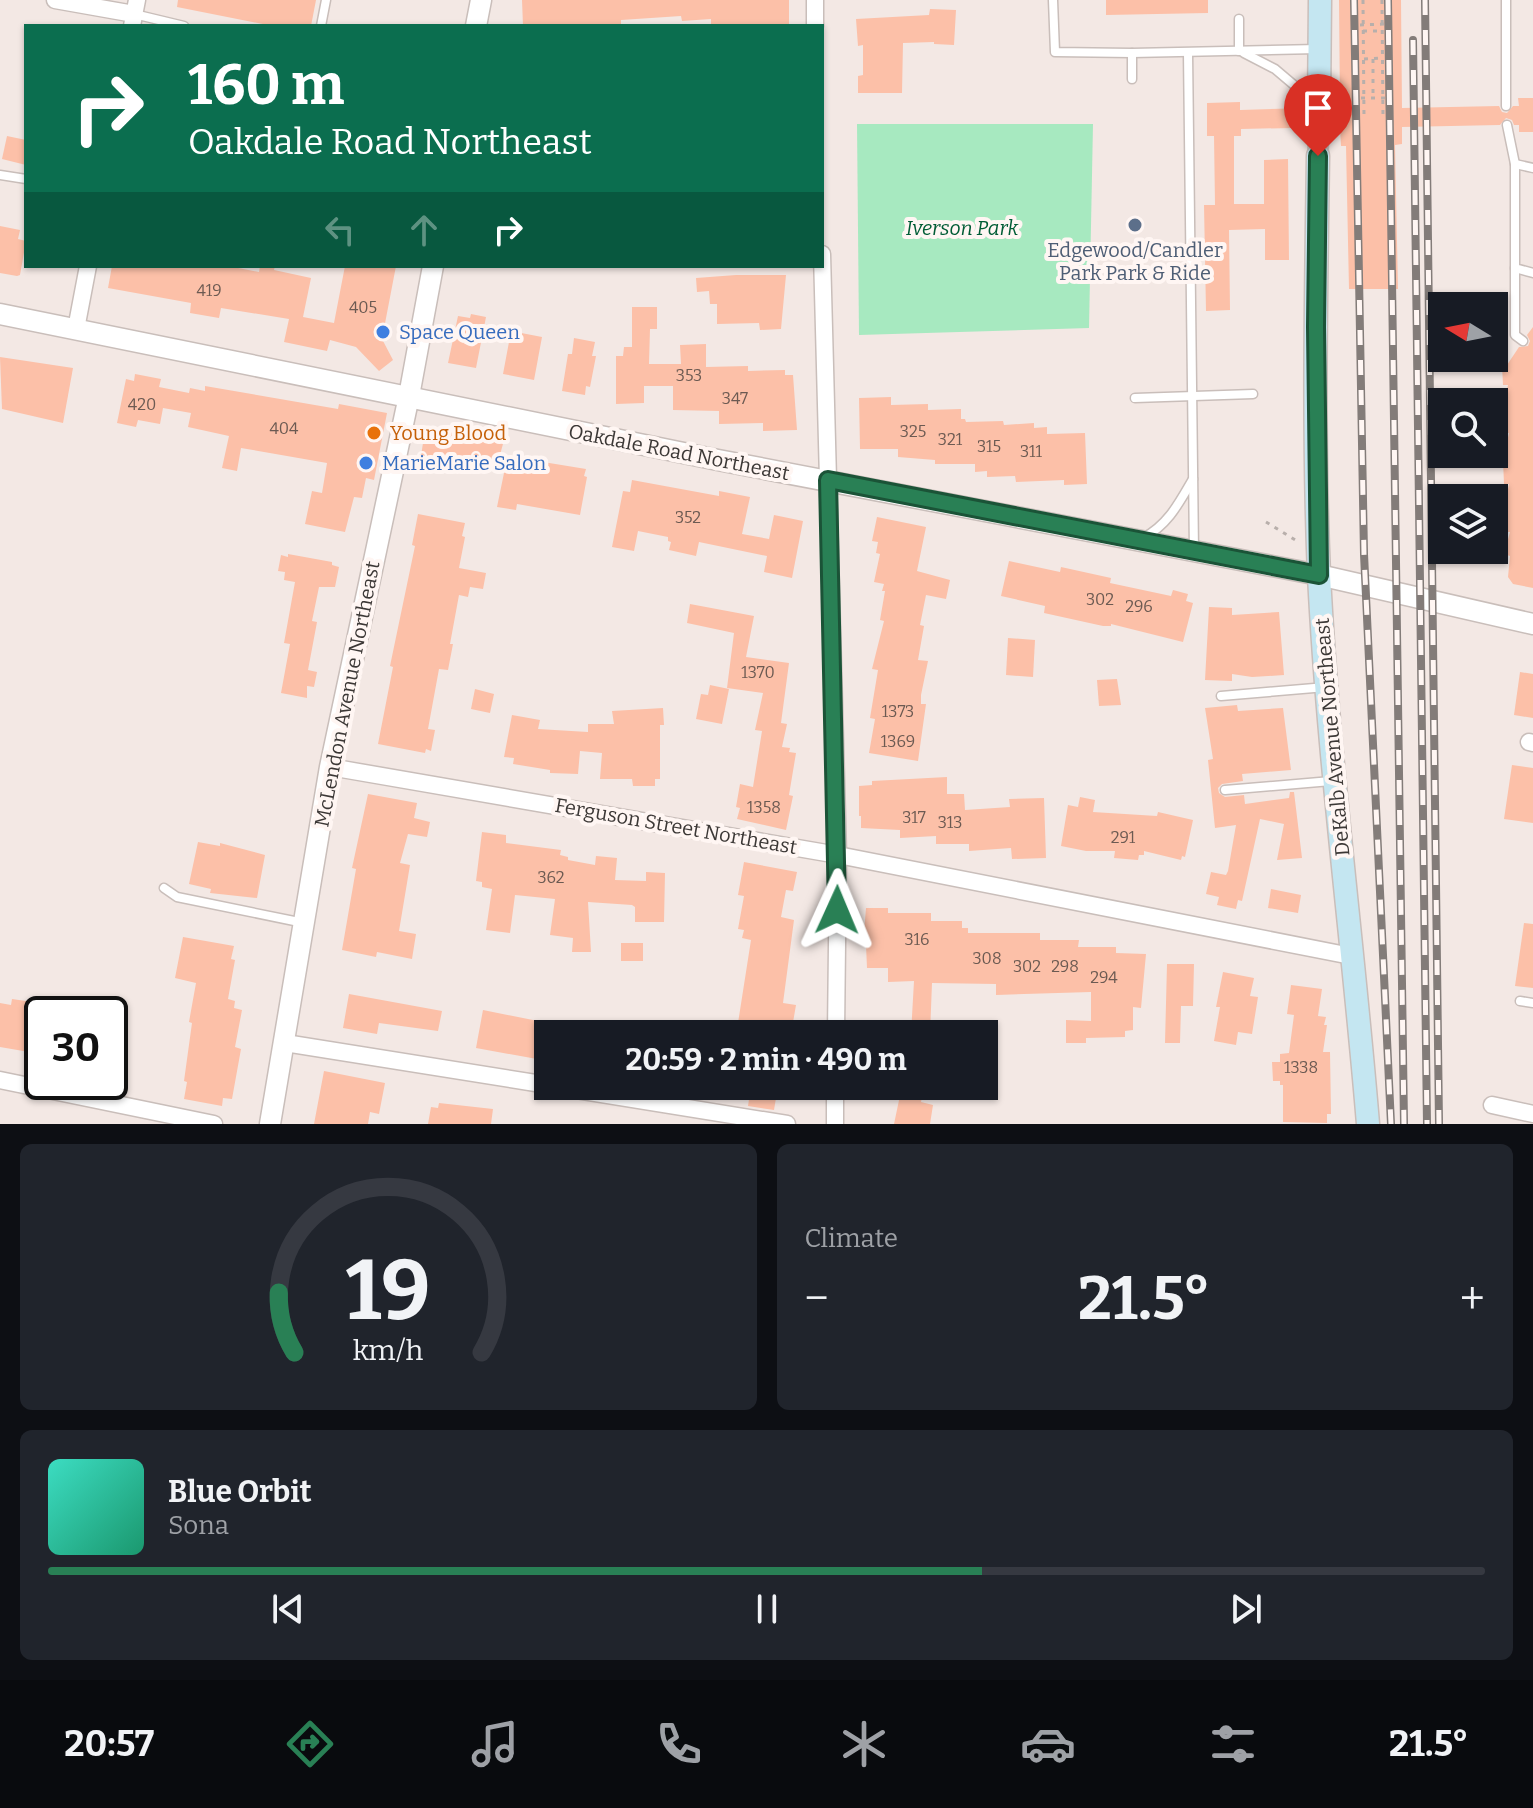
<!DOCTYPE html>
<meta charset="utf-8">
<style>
body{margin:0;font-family:Bitter,serif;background:#20242c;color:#f1f3f6;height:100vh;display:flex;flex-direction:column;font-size:30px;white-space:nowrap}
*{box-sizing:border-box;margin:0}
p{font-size:26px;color:#9ea1a6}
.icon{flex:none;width:44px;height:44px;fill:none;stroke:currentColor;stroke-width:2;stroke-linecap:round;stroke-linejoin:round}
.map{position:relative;height:1124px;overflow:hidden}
.side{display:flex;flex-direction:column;gap:20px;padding:20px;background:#0d0f14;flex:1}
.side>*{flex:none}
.banner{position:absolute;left:24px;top:24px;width:800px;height:244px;border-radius:0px;box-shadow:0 2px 6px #0004;background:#0b6e4f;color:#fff;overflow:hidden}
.needle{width:52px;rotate:280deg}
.controls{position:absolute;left:1428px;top:292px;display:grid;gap:16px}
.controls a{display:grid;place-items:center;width:80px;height:80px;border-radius:0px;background:#171b24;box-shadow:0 2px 6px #0004;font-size:40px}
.speed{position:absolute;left:24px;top:996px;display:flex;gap:16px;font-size:40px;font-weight:700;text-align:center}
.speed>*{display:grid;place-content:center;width:104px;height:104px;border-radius:50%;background:#171b24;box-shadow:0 2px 6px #0004;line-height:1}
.speed .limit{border:4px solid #111;border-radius:12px;background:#fff;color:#111}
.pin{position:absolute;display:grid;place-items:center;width:68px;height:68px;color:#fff;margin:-82px -34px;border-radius:50% 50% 50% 0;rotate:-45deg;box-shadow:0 0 8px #0007}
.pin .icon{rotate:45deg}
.me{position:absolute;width:88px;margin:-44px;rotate:1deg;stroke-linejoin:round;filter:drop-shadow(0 0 6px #0008)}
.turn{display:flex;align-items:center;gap:28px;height:168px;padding:0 32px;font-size:36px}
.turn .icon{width:104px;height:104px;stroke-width:2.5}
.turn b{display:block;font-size:56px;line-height:68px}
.lanes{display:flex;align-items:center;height:76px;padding:0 32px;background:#0003;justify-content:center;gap:40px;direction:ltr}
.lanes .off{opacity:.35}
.big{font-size:60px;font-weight:700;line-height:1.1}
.side .tile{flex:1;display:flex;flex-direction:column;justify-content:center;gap:12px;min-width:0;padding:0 28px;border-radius:12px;background:#20242c}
.side .dial{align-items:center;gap:0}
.dial svg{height:208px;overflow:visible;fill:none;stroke:#363941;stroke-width:7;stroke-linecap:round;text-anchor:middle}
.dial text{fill:#f1f3f6;stroke:none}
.song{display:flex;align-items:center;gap:24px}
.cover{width:96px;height:96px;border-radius:12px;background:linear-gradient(135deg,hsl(170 70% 55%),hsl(160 70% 35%))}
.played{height:8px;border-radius:4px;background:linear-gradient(90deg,#298055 65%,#363941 65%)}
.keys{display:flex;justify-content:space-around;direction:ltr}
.heat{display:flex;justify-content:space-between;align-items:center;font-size:44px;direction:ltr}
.side .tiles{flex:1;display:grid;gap:20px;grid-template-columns:1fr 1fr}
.tile:last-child{grid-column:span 2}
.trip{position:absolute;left:534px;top:1020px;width:464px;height:80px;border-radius:0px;background:#171b24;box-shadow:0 2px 6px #0004;font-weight:700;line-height:80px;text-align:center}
.tab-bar{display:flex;height:128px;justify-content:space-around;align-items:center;background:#090b0e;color:#9ea1a6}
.tab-bar .icon{width:56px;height:56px}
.tab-bar .on{color:#298055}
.tab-bar b{font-size:36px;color:#f1f3f6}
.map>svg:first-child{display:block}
</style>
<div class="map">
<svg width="1533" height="1124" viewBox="0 0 1533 1124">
<rect width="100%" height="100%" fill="#f3e8e4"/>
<polygon fill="#a7e9c0" points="857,124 1093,124 1089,328 859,335"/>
<g fill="#fcc0a8">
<polygon points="178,0 316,0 311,26 273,26 177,7"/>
<polygon points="522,0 789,0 789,26 711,26 711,19 682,21 681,16 621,20 621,26 523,26"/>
<polygon points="1106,0 1208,0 1208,13 1106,15"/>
<polygon points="1339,0 1401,0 1402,108 1499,106 1502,112 1507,113 1513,106 1519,106 1518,98 1533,98 1533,132 1519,132 1519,125 1514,125 1512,120 1506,118 1500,125 1402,127 1402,144 1395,145 1398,289 1349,289 1346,146 1341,146 1340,127 1241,129 1241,136 1234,136 1234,204 1264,204 1264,160 1288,159 1289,260 1265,260 1265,229 1229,230 1230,310 1206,311 1204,205 1215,205 1214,136 1207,136 1207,103 1240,102 1240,110 1306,108 1311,118 1318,120 1327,118 1333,108 1340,108"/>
<polygon points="930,9 956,10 954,45 934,44 934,42 903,43 902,93 858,93 858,76 863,75 863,45 858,46 856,19 929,15"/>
<polygon points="7,136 26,140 26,165 2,159"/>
<polygon points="0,226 20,230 18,239 26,241 20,275 17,276 0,273"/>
<polygon points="112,266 228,266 259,272 260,266 275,266 274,270 311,278 303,317 334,323 345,266 396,266 382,339 393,360 379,371 356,347 330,340 327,351 284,342 289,319 221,308 219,318 190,313 191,303 108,288"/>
<polygon points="736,275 786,275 781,329 760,330 759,323 717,324 717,304 710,304 709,291 697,292 696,278"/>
<polygon points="632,307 657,307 657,329 650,329 649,364 681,364 680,345 706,344 706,367 748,366 748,371 785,370 785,375 793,375 797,430 763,431 763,423 719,424 719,411 673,410 673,386 644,386 644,403 616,404 616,356 623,356 624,347 632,347"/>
<polygon points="471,314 486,317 476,368 448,363 458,316 470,318"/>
<polygon points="1533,327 1533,588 1513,584 1508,577 1510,556 1504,554 1510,532 1505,532 1504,507 1509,484 1504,484 1503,460 1509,433 1504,434 1503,407 1508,385 1503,385 1502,365 1507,365 1519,347 1528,346 1530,341 1527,335"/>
<polygon points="511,331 542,337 534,380 503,374"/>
<polygon points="574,338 595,342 592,356 596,356 590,387 586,386 585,395 562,391 568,354 572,354"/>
<polygon points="0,357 73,368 63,423 2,409"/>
<polygon points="135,374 161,379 159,387 189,393 190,388 205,391 205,386 338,409 339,404 387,413 374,480 366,478 362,498 354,497 345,532 305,524 312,491 322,493 327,463 241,448 237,471 222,468 229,436 188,427 191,413 163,408 160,424 138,420 136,427 117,423 126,379 134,381"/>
<polygon points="891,397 891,405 928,404 928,410 961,409 961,419 965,419 966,422 1003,421 1004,425 1034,423 1034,428 1047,427 1047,434 1085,433 1087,484 1064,485 1064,480 1016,482 1015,476 987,477 987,471 975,472 975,464 935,464 935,460 898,457 898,449 860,449 859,398"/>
<polygon points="432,426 504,440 500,455 586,469 584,476 587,477 580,515 517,504 516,510 497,507 504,473 421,456 425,430"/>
<polygon points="632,480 719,496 719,491 750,497 742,534 769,539 774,515 803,521 792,578 764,572 767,556 699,542 696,556 669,550 671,542 668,541 668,537 638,531 634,551 612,547 623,491 630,492"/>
<polygon points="418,514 465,523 462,536 465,537 459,568 486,573 483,589 470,587 468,597 459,595 450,644 453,644 448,670 439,669 428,729 435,730 431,751 426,749 425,753 378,744 393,667 390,666 415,546 412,545"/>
<polygon points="877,517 926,527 917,571 950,580 946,599 926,595 920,625 924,626 918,660 928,661 921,695 921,704 926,704 918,761 869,753 875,719 870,718 878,670 872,669 884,621 880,620 885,591 882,591 884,584 874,582 880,554 876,553 878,542 872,541"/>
<polygon points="288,554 332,562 332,565 339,567 335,587 319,587 312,621 317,622 308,670 317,672 314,687 307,686 307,698 281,693 290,644 284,643 295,582 284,580 285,572 278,571 281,555 288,557"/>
<polygon points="1009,561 1060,572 1061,567 1111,578 1110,583 1171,596 1173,590 1188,594 1186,601 1193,603 1183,642 1111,624 1111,626 1103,626 1044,613 1045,606 1001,596"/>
<polygon points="690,604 754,616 746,657 789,663 781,723 787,724 782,747 790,748 789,752 796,753 789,795 793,796 786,830 737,819 740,808 736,807 740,784 753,787 762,731 755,730 763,693 727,688 734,633 687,623"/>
<polygon points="1209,607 1232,608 1232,615 1279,612 1284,675 1252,677 1232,674 1232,681 1205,680"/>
<polygon points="1008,638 1035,640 1033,677 1006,675"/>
<polygon points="1520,672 1533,674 1533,718 1514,715"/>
<polygon points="1117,679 1121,705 1099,706 1097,680"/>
<polygon points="710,685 729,689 722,724 696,719 701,694 708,695"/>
<polygon points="475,689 494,694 490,713 471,709"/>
<polygon points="1237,705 1238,711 1283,708 1291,770 1242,774 1243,781 1222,784 1218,788 1219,793 1225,797 1244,795 1245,804 1289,798 1290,792 1294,792 1302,858 1277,860 1284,824 1260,819 1242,901 1238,900 1236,909 1217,905 1219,897 1206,894 1211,872 1226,875 1228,871 1236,825 1215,828 1208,760 1213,759 1205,708"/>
<polygon points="663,708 664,725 660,725 660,779 655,779 655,786 633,786 632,779 600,779 602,753 580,751 578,774 550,773 550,770 513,764 514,758 504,757 512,715 540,720 538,729 588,732 588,724 614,724 612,711"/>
<polygon points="1512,765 1533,768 1533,823 1504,819"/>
<polygon points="947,777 947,794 964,794 965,810 1010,807 1009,799 1044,798 1046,858 1012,859 1011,848 969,851 969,844 936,844 936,836 900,838 900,830 861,828 861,816 859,816 859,786 872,785 872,781"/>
<polygon points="368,794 417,803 414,818 430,822 427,837 408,834 400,863 410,865 399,931 416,934 412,959 377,952 376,957 342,950 356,869 352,868"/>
<polygon points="1080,797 1095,800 1093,812 1157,816 1158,812 1193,820 1185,857 1182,856 1181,860 1144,851 1144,855 1139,855 1138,860 1114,858 1115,851 1086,851 1061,846 1068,805 1078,807"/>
<polygon points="482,832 506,835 506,843 561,850 560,855 568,857 568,860 595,865 596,856 617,858 615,880 646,881 646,872 665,873 664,922 635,922 635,907 632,905 588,902 591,952 572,952 573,938 550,935 555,899 515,895 510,933 486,930 492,889 482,887 482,882 476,881"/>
<polygon points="198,842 220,846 220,843 265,855 257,898 210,893 211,889 189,884"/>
<polygon points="744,862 797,872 793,891 786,890 781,917 794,920 783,1003 796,1005 791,1034 738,1023 751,940 742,938 744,930 738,929 744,896 738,895"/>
<polygon points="1271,889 1301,895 1298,913 1268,908"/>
<polygon points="866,908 888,908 888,913 931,913 931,921 962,921 962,928 968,928 968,933 1040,933 1040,940 1079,940 1078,947 1116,947 1116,953 1146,954 1141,1008 1133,1007 1133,1030 1125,1031 1125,1037 1086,1038 1086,1043 1066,1043 1066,1020 1091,1021 1091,992 996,995 996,984 932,983 930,1034 911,1034 914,981 888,982 888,968 867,968 866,945 863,945"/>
<polygon points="1524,923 1533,924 1533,988 1515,986"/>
<polygon points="183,937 234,946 231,959 235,960 228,999 235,1001 234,1008 242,1010 235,1047 241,1049 232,1099 223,1098 222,1106 184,1099 187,1082 184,1081 192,1023 189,1022 196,983 175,978"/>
<rect x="621" y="943" width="22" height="18"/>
<polygon points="1167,964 1194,964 1193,1006 1181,1006 1180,1043 1165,1043"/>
<polygon points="1223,972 1254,978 1250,996 1258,997 1252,1034 1238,1032 1236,1045 1214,1041 1220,1007 1216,1007"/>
<polygon points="1291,985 1322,989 1318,1016 1326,1017 1324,1025 1327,1025 1323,1052 1330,1052 1331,1114 1327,1114 1327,1123 1283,1122 1283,1085 1280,1085 1280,1081 1273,1081 1272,1062 1280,1062 1280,1054 1289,1053 1294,1015 1287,1014"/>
<polygon points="349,994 442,1011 438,1031 379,1023 377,1034 343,1028"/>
<polygon points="12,999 40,1003 33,1047 30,1047 29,1052 0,1047 0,1003 11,1005"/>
<polygon points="483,1010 548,1023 548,1061 476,1048"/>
<polygon points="324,1071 385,1083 379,1114 370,1112 368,1124 314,1124"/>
<polygon points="751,1086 778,1086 774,1110 748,1106"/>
<polygon points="902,1086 924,1086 921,1102 933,1105 930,1124 894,1124"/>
<polygon points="439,1103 493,1109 491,1124 428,1124 431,1107 438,1108"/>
</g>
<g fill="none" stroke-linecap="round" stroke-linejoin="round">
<polyline stroke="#cec5c1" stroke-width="22" stroke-dasharray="22 11" stroke-linecap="butt" points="1318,156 1319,106"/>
<g stroke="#c9beba" stroke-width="11">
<g id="service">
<polyline points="1053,0 1055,52 1132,53 1318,49"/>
<polyline points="1506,0 1506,106"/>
<polyline points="134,14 184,26"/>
<polyline points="1239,19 1239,51"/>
<polyline points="321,26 326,0"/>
<polyline points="1188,53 1194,552"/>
<polyline points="1244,53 1275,69 1314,102"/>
<polyline points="1132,79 1132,53"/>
<polyline points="1507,125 1515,164 1515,268 1533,273"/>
<polyline points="1515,164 1533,168"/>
<polyline points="0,175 26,179"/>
<polyline points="1515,268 1515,335 1523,341"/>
<polyline points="1135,398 1253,394"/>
<path d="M1143,538C1168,525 1179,503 1193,479"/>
<polyline points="1221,696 1326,687"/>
<polyline points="1225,790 1331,781"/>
<polyline points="164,888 177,897 304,923"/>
<polyline points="1520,1001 1533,1003"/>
</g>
</g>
<g stroke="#c9beba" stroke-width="19">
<g id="minor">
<polyline points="55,0 134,14"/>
<polyline points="815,0 815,26"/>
<polyline points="132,26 137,0"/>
<polyline points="822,254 838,855 836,1034"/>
<polyline points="76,329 88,266"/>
<polyline points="1529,742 1533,743"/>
<polyline points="330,767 838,855 1351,956"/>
<polyline points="285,1043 548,1085"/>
<polyline points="0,1080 214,1124"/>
<polyline points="552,1086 787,1124"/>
<polyline points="1492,1105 1533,1114"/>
<polyline points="835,1124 835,1086"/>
</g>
</g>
<g stroke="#c9beba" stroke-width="23">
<g id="tertiary">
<polyline points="476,26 481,0"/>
<polyline points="0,314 718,460 1319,575 1533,624"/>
<polyline points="270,1124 330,767 409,396 433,266"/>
</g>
</g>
<g stroke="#c9beba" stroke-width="25">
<g id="secondary">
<polyline points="1319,106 1320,0"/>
<path d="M1318,156C1316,296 1313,435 1319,575C1328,758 1353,941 1368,1124"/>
</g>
</g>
<g stroke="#b8afab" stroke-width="3" stroke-dasharray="4 6" stroke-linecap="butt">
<polyline points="1360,25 1386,24"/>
<polyline points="1363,31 1382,31"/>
<polyline points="1364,59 1382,58"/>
<polyline points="1373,59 1373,98"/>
<polyline points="1361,98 1387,98"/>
<polyline points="1266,522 1297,541"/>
</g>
<use href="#service" stroke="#fff" stroke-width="8"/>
<use href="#minor" stroke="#fff" stroke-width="16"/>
<use href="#tertiary" stroke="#fff" stroke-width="20"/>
<use href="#secondary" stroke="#c4e6f1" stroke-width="22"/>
<g stroke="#837c79" stroke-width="8">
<g id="rail">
<polyline points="1354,0 1364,554 1391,1124"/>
<polyline points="1388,0 1404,1124"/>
<polyline points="1425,0 1439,1124"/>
<polyline points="1413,40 1427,1124"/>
</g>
</g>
<use href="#rail" stroke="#fff6f3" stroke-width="5" stroke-dasharray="15" stroke-linecap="butt"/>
<g stroke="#b8afab" stroke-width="3" stroke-dasharray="4 6" stroke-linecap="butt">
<polyline points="1363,0 1364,118"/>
<polyline points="1382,0 1383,118"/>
</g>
</g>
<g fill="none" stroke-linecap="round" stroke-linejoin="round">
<g stroke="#1b5337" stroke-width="20">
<polyline id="route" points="837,910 828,480 1319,575 1316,327 1318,156"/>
</g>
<use href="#route" stroke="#298055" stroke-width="14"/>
</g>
<circle fill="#5c6f8a" stroke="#fff6f3" stroke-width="3" cx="1135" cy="225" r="8"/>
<g fill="#3f7fe0" stroke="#fff6f3" stroke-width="3">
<circle cx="383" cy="332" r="8"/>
<circle cx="366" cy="463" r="8"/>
</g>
<circle fill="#e8710a" stroke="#fff6f3" stroke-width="3" cx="374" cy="433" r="8"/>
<g text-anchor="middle" stroke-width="8" stroke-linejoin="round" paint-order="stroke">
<g font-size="16" fill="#6c5a52">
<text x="209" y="296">419</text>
<text x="363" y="313">405</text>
<text x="689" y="381">353</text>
<text x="735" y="404">347</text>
<text x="142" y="410">420</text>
<text x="284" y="434">404</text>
<text x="913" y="437">325</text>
<text x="950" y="445">321</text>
<text x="989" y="452">315</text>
<text x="1031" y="457">311</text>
<text x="688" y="523">352</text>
<text x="1100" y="605">302</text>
<text x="1139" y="612">296</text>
<text x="758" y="678">1370</text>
<text x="898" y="717">1373</text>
<text x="898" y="747">1369</text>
<text x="764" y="813">1358</text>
<text x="914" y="823">317</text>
<text x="950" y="828">313</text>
<text x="1123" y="843">291</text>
<text x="551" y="883">362</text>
<text x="917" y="945">316</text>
<text x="987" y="964">308</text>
<text x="1027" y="972">302</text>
<text x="1065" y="972">298</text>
<text x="1104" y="983">294</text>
<text x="1301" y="1073">1338</text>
</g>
<g font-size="20" font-style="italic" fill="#005c35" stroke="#fff6f3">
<text x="962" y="235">Iverson Park</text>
</g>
<g font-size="20" fill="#4e5e75" stroke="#fff6f3">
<text x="1135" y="257">Edgewood/Candler<tspan x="1135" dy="23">Park Park &amp; Ride</tspan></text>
</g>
<g font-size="20" fill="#366cbe" stroke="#fff6f3" text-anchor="start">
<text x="399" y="339">Space Queen</text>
<text x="382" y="470">MarieMarie Salon</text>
</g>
<g font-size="20" fill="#c56008" stroke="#fff6f3" text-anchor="start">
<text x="390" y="440">Young Blood</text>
</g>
<g font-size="20" fill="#3c3836" stroke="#fff6f3">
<text transform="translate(679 452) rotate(11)" y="7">Oakdale Road Northeast</text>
<text transform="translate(347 694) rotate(-79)" y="7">McLendon Avenue Northeast</text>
<text transform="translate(1332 737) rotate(-95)" y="7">DeKalb Avenue Northeast</text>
<text transform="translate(676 826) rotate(10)" y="7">Ferguson Street Northeast</text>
</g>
</g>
</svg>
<div class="controls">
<a><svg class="needle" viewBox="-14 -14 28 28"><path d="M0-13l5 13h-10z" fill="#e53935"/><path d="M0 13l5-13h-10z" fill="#9ea1a6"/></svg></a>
<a><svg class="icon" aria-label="search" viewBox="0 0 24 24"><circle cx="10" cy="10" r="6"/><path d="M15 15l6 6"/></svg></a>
<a><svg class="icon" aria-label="layers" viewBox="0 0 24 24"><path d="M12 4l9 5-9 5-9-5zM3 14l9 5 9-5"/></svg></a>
</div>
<div class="speed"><div class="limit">30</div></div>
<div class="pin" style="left:1318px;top:156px;background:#d93025"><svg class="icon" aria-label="arrive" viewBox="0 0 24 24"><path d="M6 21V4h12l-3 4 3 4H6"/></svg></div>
<svg class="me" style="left:837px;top:910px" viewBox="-20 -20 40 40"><path d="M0-17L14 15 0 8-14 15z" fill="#298055" stroke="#fff" stroke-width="4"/></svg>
<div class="trip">20:59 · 2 min · 490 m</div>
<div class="banner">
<div class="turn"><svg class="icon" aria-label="right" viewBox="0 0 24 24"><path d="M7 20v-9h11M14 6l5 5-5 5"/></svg><div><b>160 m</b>Oakdale Road Northeast</div></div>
<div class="lanes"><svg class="icon off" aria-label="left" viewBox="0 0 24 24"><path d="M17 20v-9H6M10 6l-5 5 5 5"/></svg><svg class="icon off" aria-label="ahead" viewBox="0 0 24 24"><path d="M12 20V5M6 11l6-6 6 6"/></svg><svg class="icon" aria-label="right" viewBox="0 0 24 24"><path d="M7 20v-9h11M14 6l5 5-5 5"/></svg></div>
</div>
</div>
<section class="side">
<div class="tiles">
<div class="tile dial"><svg viewBox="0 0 100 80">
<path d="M14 69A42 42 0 1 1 86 69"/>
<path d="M14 69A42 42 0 0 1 8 46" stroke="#298055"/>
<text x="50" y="56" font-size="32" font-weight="700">19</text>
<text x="50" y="72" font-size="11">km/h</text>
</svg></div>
<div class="tile"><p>Climate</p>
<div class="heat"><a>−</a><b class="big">21.5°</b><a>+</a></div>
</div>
<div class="tile">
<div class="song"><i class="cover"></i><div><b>Blue Orbit</b><p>Sona</p></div></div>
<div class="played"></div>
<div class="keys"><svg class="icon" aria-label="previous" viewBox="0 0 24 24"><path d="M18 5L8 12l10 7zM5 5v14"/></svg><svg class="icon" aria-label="pause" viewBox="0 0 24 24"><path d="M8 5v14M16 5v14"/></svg><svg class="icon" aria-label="next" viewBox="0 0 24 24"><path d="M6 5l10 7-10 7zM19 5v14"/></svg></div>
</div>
</div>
</section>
<nav class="tab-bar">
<b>20:57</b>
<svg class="icon on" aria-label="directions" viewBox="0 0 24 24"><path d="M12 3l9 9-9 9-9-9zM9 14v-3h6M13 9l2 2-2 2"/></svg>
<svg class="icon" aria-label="music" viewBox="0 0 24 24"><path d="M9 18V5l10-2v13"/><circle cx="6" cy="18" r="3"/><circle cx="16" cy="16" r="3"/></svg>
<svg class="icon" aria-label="phone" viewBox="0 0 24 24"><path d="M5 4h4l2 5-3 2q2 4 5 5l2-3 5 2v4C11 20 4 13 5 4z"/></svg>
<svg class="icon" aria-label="climate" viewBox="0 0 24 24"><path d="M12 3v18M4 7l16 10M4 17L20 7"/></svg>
<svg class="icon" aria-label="car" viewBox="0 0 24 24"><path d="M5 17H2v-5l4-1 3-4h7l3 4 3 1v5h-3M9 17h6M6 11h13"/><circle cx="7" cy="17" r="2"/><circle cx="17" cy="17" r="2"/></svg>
<svg class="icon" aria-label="filters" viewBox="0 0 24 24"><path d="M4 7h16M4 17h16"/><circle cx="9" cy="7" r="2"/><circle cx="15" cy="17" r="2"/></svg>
<b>21.5°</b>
</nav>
